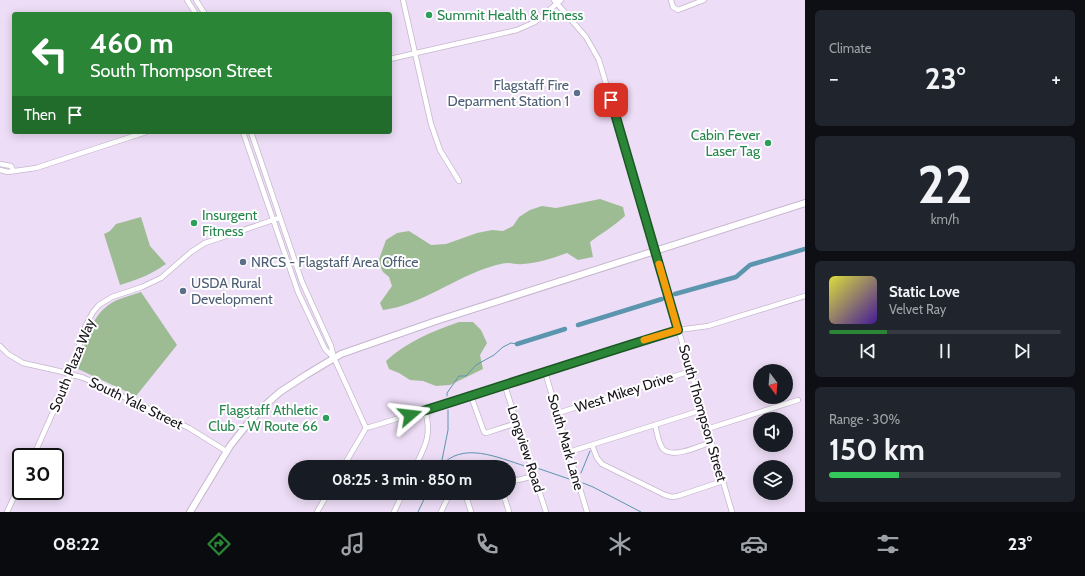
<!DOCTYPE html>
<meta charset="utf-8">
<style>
body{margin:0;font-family:Cabin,sans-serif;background:#20242c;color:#f1f3f6;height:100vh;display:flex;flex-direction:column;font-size:15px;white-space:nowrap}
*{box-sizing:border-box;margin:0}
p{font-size:13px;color:#9ea1a6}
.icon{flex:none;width:22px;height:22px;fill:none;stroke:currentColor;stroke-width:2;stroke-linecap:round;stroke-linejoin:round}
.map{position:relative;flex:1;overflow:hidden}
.drawer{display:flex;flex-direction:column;gap:10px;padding:10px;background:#0d0f14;width:280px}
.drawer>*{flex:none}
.guide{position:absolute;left:12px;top:12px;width:380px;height:122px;border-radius:4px;box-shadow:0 2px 10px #0003;background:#2a8636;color:#fff;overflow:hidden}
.needle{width:26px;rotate:164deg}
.buttons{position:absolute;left:753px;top:364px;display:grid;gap:8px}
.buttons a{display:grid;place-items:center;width:40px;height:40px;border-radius:50%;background:#171b24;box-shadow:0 2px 10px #0003;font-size:20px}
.speed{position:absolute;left:12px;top:448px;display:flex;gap:8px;font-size:20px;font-weight:700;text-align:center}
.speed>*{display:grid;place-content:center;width:52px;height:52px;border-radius:50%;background:#171b24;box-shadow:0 2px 10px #0003;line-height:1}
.speed .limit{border:2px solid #111;border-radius:6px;background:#fff;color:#111}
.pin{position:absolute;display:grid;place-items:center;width:34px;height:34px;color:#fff;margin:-17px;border-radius:8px;box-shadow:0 2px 6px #0006}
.me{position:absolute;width:44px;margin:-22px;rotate:73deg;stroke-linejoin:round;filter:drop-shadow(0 0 3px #0008)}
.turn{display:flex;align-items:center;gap:14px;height:84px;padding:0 12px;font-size:18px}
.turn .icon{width:52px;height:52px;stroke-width:2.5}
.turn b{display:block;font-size:28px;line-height:34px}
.then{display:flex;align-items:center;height:38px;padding:0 12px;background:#0003;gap:8px;font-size:15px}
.big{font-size:30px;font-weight:700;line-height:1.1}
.drawer .tile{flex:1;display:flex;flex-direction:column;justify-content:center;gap:6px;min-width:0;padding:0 14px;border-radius:6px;background:#20242c}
.drawer .dial{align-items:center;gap:0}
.dial b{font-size:52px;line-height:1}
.song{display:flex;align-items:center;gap:12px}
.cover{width:48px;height:48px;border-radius:6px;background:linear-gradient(135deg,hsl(60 70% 55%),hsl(260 70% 35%))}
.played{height:4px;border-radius:2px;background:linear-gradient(90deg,#2a8636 25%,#363941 25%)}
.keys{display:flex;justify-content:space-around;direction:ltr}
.heat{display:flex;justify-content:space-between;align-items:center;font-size:22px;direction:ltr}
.charge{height:6px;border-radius:3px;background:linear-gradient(90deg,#34c759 30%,#363941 0)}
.trip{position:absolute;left:288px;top:460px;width:228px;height:40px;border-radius:20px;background:#171b24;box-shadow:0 2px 10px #0003;font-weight:700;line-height:40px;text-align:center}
.dock{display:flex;height:64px;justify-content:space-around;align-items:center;background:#090b0e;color:#9ea1a6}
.dock .icon{width:28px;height:28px}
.dock .on{color:#2a8636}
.dock b{font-size:18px;color:#f1f3f6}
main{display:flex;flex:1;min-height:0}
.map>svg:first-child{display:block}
</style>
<main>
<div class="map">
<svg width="805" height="512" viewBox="0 0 805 512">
<rect width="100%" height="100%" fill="#edddf6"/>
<g fill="#9ebc94">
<path d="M600,199L623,207L625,216C614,226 602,233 590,242L593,257L578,260L567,253C553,258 538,263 523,264C518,265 513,263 508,263C503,263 497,265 493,266C455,277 422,305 383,310L380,303L392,286L389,277L383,272L378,262L386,240L397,233L409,231L431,245L446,244L477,233L492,230L503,231L513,226L519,217L530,210L542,206L556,208Z"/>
<path d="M141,217L150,246L166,264C152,274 137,280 120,285L104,234L110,231L116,224Z"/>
<path d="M141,292L177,345L136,396L78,369C85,344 90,312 117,300C124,297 133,295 141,292Z"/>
<path d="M459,322H473L481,330L487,343L480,355L483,369L450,385L436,386L423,381L410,380L399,373L389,369L386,361C406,342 433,331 459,322Z"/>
</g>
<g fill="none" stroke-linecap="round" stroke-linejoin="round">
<g stroke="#5c95ae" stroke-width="1">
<polyline points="447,396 447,393 459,376 466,376 476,365 494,355 503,347 511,343 517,344"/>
<polyline points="441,465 448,430 448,410"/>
<path d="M440,467C462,440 498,458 525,466"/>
<polyline points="537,468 572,480"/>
<polyline points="581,473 590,451"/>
<polyline points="583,483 593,487 641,512"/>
<polyline points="418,512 427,493"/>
</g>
<g stroke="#5c95ae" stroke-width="4.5">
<polyline points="675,294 736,277 750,265 805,249"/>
<polyline points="578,325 662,299"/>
<polyline points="517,344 565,329"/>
</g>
<g stroke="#c5b6ce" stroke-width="6">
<g id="minor">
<polyline points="187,0 196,14"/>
<polyline points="196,0 205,14"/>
<polyline points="403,0 431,124 440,150 459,181"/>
<polyline points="554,0 586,37 599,60 732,512"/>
<polyline points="671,0 673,7 678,10 704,0"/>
<polyline points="390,59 517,30 535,22 561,0"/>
<polyline points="243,132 298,292 325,349 334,358"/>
<polyline points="251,132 302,282 331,346 334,358 366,428"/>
<polyline points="0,164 11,166 13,170"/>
<polyline points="0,170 8,172 36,168 146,132"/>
<polyline points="0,346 8,354 23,363 63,372 84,378 189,428 226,451"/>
<polyline points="545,372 587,512"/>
<polyline points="505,386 546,512"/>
<polyline points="471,396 484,432 486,433 517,423"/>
<polyline points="558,413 691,371"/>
<path d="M655,425C657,432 658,443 663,449C673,459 700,446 711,442"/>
<polyline points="707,429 798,400"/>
<polyline points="592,445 597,458 602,464 665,495 672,497 678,496 723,481"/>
<polyline points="569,452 702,410"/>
<polyline points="33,457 70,374 86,325 93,312 99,305 112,297 142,287 161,278 191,252 205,243 279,218"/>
<polyline points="343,467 366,428 370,427 505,386 526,378 678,330 708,326 805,296"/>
<path d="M415,467C426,445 432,434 425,410"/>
<polyline points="509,481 518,480 534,476"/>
<polyline points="465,493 471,512"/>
<polyline points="503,493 509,512"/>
<polyline points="7,512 21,482"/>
<polyline points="317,512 328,493"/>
<polyline points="394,512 403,493"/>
<polyline points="441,512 450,493"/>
</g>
</g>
<g stroke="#c5b6ce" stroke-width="8">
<polyline id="major" points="190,512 230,446 245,427 263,407 280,392 306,375 341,354 439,320 805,203"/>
</g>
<use href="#minor" stroke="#fff" stroke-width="4.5"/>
<use href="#major" stroke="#fff" stroke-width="6"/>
</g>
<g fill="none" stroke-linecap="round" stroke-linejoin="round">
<g stroke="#1b5723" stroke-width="10">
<path id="route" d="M410,415C500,387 589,357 678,330L611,100"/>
</g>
<use href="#route" stroke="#2a8636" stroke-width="7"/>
<polyline stroke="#f59e0b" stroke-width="7" points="644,340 678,330 659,264"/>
</g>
<g fill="#2e9e5b" stroke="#fff" stroke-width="1.5">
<circle cx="429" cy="15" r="4"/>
<circle cx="768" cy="143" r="4"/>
<circle cx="194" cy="223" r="4"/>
<circle cx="326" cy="418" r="4"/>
</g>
<g fill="#5c6f8a" stroke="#fff" stroke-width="1.5">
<circle cx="577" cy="93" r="4"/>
<circle cx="243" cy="262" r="4"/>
<circle cx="183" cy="291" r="4"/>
</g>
<g text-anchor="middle" stroke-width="4" stroke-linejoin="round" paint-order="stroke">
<g font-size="14" fill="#27864d" stroke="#fff" text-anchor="start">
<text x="437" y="20">Summit Health &amp; Fitness</text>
<text x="760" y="140" text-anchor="end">Cabin Fever<tspan x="760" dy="16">Laser Tag</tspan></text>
<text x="202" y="220">Insurgent<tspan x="202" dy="16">Fitness</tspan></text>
<text x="318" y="415" text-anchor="end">Flagstaff Athletic<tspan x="318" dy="16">Club - W Route 66</tspan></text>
</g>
<g font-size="14" fill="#4e5e75" stroke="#fff" text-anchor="start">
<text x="569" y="90" text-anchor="end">Flagstaff Fire<tspan x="569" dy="16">Deparment Station 1</tspan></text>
<text x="251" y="267">NRCS - Flagstaff Area Office</text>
<text x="191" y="288">USDA Rural<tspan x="191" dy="16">Development</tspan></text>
</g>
<g font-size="14" fill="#17121a" stroke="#fff">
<text transform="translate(72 365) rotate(-68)" y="5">South Plaza Way</text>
<text transform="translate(624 392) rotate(-18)" y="5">West Mikey Drive</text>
<text transform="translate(136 403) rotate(26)" y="5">South Yale Street</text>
<text transform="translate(703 413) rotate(74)" y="5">South Thompson Street</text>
<text transform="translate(566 442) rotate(74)" y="5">South Mark Lane</text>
<text transform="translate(526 449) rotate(72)" y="5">Longview Road</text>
</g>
</g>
</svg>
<div class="buttons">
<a><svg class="needle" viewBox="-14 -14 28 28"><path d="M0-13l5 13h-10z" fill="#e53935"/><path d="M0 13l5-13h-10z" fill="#9ea1a6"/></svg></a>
<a><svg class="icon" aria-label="sound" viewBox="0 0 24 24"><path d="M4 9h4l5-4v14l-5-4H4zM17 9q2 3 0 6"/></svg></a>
<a><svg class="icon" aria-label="layers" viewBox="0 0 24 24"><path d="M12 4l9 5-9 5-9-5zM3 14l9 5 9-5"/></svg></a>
</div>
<div class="speed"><div class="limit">30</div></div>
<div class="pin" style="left:611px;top:100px;background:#d93025"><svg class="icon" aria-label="arrive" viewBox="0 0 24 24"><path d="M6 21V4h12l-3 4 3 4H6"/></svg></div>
<svg class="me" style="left:410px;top:415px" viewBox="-20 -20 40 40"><path d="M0-17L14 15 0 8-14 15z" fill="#2a8636" stroke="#fff" stroke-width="4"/></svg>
<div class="trip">08:25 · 3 min · 850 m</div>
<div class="guide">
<div class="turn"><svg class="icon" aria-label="left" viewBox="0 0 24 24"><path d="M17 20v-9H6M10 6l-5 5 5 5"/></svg><div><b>460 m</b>South Thompson Street</div></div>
<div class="then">Then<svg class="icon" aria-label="arrive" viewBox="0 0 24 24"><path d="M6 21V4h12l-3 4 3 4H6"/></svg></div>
</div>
</div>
<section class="drawer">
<div class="tile"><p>Climate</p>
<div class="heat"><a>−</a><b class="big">23°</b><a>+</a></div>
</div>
<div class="tile dial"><b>22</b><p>km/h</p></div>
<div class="tile">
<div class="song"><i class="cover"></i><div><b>Static Love</b><p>Velvet Ray</p></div></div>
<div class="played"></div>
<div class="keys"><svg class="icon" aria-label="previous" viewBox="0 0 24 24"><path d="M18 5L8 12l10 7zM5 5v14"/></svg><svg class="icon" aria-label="pause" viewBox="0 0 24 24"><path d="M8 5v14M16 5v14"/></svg><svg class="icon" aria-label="next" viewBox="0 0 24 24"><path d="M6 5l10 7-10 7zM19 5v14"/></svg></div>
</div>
<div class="tile"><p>Range · 30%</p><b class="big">150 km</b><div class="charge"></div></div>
</section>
</main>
<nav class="dock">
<b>08:22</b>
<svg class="icon on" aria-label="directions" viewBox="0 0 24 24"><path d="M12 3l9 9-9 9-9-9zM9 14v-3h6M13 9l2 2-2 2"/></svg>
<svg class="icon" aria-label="music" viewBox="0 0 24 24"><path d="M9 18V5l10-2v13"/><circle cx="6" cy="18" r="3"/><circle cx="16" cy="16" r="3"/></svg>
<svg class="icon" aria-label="phone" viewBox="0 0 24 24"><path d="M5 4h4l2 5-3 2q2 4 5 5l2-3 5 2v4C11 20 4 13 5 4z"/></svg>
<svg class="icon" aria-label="climate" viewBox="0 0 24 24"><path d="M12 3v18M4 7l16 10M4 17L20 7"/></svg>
<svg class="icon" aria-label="car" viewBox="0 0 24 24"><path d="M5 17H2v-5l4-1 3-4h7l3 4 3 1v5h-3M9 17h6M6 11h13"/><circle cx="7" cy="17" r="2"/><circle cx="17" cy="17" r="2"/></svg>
<svg class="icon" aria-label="filters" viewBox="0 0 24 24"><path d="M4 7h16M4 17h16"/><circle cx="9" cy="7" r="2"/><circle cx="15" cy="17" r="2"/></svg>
<b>23°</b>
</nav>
